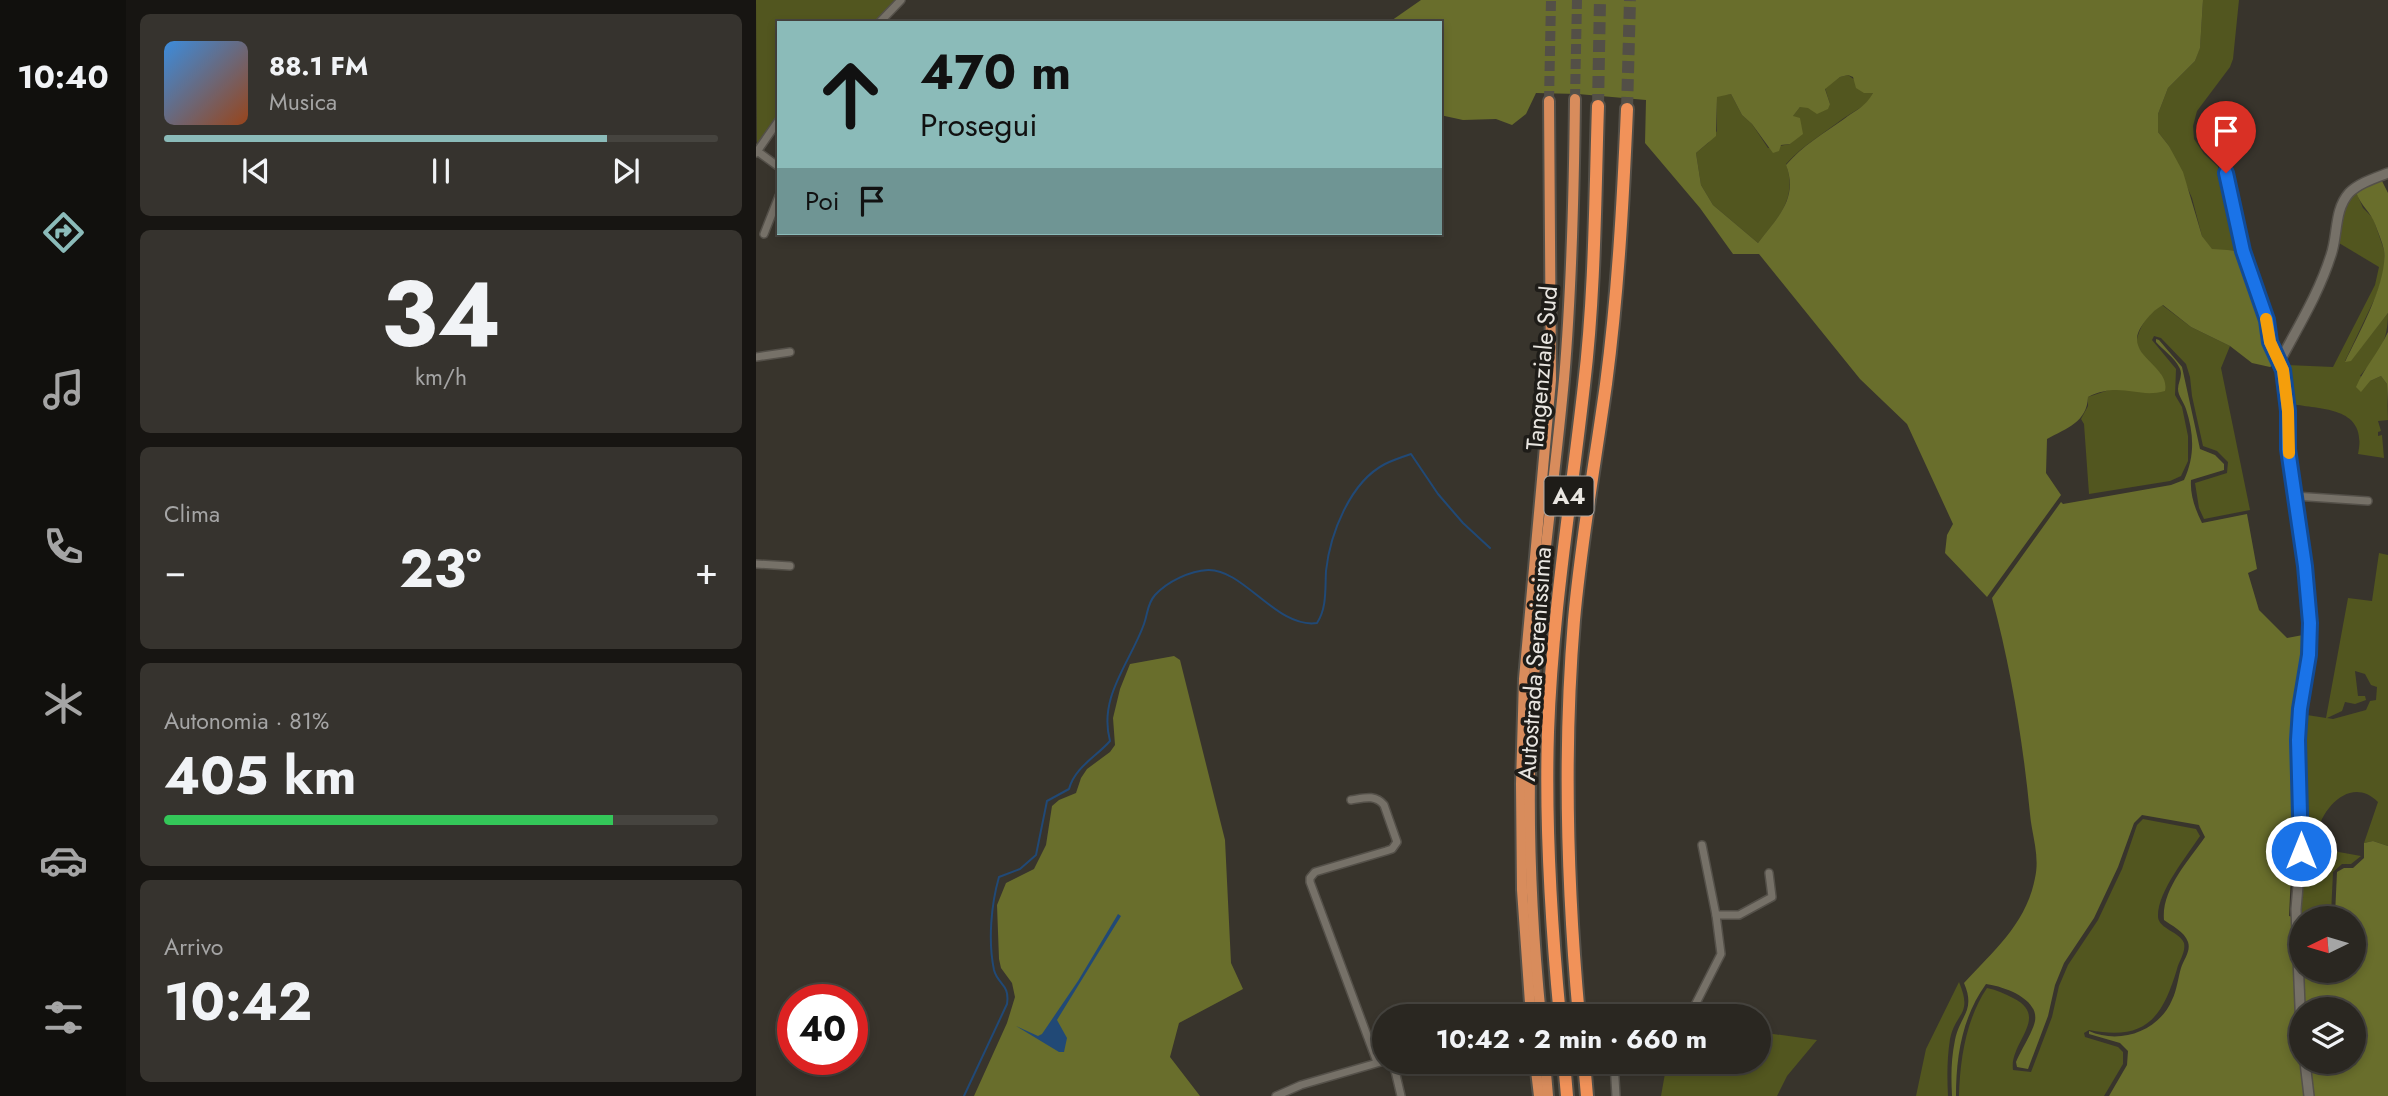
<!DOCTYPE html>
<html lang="it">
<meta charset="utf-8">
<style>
body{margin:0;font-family:Jost,sans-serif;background:#36332e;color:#f1f3f6;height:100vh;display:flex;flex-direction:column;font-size:26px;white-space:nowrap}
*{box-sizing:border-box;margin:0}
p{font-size:23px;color:#a5a5a5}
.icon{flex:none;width:38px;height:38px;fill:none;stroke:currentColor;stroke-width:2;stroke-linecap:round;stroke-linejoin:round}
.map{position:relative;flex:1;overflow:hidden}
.drawer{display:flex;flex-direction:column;gap:14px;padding:14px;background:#171512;width:630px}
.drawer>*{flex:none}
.top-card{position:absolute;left:21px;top:21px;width:665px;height:214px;border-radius:0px;box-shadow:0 4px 10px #0003,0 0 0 2px #46443f;background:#8bbbb9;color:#111;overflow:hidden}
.needle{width:46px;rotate:265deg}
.buttons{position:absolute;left:1533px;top:906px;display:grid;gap:14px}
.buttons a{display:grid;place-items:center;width:77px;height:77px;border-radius:50%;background:#2a2721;box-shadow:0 4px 10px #0003,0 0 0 2px #46443f;font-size:35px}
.speed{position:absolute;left:21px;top:984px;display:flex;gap:14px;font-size:35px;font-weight:700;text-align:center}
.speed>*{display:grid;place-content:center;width:91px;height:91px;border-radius:50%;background:#2a2721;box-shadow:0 4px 10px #0003,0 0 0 2px #46443f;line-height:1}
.speed .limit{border:10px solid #d22;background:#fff;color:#111}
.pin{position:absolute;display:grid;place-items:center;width:60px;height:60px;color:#fff;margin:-72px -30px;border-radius:50% 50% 50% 0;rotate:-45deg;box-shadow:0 0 7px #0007}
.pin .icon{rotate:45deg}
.me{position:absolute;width:77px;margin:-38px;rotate:0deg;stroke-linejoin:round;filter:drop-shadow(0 0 5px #0008)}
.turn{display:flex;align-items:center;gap:24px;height:147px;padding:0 28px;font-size:32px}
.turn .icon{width:91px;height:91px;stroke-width:2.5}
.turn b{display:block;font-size:49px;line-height:60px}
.then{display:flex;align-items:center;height:66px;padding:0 28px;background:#0003;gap:14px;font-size:26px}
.big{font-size:52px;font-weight:700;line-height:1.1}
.drawer .widget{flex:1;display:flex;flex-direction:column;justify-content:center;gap:10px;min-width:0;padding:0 24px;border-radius:10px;background:#36332e}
.drawer .dial{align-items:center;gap:0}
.dial b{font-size:91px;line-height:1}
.song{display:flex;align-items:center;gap:21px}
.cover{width:84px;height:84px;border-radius:10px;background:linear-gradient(135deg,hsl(210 70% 55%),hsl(20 70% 35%))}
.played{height:7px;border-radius:4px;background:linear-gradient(90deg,#8bbbb9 80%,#46443f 80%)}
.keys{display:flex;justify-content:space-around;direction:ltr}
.heat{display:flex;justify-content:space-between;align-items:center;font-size:38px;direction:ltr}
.charge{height:10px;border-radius:5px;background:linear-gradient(90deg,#34c759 81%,#46443f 0)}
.trip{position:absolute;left:616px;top:1004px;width:399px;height:70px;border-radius:35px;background:#2a2721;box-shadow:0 4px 10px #0003,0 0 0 2px #46443f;font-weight:700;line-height:70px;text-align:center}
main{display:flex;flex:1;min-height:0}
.dock{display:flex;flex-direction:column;width:126px;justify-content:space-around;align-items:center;background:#11100d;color:#a5a5a5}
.dock .icon{width:49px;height:49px}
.dock .active{color:#8bbbb9}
.dock b{font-size:32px;color:#f1f3f6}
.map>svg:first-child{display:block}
</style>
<main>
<nav class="dock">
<b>10:40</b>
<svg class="icon active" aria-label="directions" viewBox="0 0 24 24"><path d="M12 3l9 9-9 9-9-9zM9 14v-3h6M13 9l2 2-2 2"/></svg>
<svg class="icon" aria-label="music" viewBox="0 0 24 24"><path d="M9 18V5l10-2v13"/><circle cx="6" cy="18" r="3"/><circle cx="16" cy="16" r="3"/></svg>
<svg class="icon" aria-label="phone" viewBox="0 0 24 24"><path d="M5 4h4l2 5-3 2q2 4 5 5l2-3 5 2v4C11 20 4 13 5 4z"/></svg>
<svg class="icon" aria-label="climate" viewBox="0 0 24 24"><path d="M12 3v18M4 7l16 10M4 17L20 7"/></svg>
<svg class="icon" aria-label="car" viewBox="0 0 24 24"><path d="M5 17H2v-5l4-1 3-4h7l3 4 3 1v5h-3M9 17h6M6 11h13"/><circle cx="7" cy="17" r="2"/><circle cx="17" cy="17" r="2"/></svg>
<svg class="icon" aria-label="filters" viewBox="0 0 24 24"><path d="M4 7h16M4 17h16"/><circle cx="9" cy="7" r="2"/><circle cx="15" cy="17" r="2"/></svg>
</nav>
<section class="drawer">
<div class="widget">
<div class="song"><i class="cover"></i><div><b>88.1 FM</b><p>Musica</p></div></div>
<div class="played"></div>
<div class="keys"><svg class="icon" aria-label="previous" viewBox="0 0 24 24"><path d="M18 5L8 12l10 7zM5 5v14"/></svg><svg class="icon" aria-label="pause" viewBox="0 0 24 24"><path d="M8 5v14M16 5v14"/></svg><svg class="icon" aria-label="next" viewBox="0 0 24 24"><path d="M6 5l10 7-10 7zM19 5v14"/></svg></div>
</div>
<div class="widget dial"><b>34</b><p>km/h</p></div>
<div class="widget"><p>Clima</p>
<div class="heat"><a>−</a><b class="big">23°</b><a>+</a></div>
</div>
<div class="widget"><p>Autonomia · 81%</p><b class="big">405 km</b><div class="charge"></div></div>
<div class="widget"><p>Arrivo</p><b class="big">10:42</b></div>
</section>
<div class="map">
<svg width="1632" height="1096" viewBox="0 0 1632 1096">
<rect width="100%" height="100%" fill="#38342c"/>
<g fill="#52561f" fill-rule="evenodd">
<polygon points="0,0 145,0 123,23 23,23 23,120 1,151"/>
<polygon points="1447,0 1483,0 1477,59 1474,67 1441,111 1437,126 1438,139 1448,154 1462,167 1480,250 1456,250 1446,236 1436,198 1413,146 1402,132 1402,114 1412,88 1439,61 1444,47"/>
<path d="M1092,75L1117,93C1110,107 1101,109 1088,118C1068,133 1046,146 1030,164C1042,198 1022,218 1002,243L957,205L945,185L940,153L952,143L961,131V96L975,94L986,115L996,124L1012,148L1034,144L1038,140L1036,117L1044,107L1074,104L1069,88L1084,77Z"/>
<path d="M1600,192L1607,208L1617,218L1628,250L1629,271L1619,298L1589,361L1595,360L1632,313C1632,343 1622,354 1604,376L1614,381L1625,376L1631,384L1632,420L1622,421L1625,431L1622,432V436L1626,435L1628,458L1602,454C1612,407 1568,410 1536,404L1531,365L1577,367L1619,285L1623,267L1583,243C1586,223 1586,207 1600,192Z"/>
<path d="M1406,305L1435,327L1474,346L1465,368L1494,510L1448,519L1443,508L1439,483L1471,473L1472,462L1461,451L1447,446L1436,396L1434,377L1430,364L1405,338L1398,336L1396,340L1420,369L1419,395L1426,407L1432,436V461L1425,476L1414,481L1333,494L1328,424L1325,419L1332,406V397L1359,388L1375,390L1405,374L1389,358L1380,344C1383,326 1391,315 1406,305Z"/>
<path d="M1623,553L1632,555V846L1617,841L1608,843L1622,802C1596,776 1567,806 1561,833L1579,839L1577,851L1605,856L1595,864H1586L1577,872L1575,914L1570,919H1556L1545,915L1550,849L1548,735L1551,715L1570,718L1592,598L1616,601ZM1599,671L1609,674L1615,685L1621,687L1620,700L1614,701L1610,710L1577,719L1571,718L1586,711L1589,702L1599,704L1610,700L1609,696H1602Z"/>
<path d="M1387,819L1440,829L1444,836C1431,856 1401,892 1402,917C1403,929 1424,932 1428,943C1430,952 1423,961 1421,969C1406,1019 1389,1041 1333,1030L1328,1033L1329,1037L1362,1047L1367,1052V1064L1348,1096H1203C1204,1059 1210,1019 1231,988C1241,990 1249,994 1257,998C1295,1017 1253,1042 1257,1070L1275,1072L1296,1017L1303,986L1312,965L1342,920L1366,869L1381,825Z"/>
<path d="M1203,982C1217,1016 1200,1011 1194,1039C1191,1059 1191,1076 1192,1096H1160L1170,1049Z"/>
<polygon points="1003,1032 1061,1040 1031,1076 1021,1096 905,1096 911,1062 1003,1062"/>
</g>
<g fill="#696e2c" fill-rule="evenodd">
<path d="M665,0H1447L1444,48L1439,61L1412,88L1402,114V132L1413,146L1427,172L1446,236L1456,249L1487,251L1523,362L1514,367L1496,363L1474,346L1435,327L1407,305C1398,310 1393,316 1387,324C1364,355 1415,365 1409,391C1381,399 1365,381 1332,397C1331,422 1311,428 1291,439L1290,473L1305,495L1231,597L1189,553L1191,535L1197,524L1151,424L1104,379L1003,254H977L944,208L889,143L890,100L822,94L780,93L770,114L756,125L740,119L707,120L684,115V23H632ZM1092,75L1097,77L1100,88L1108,93H1117C1109,107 1100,110 1088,119C1068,133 1046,146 1030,165C1043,198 1021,218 1002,243L957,205L945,185L940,153L960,136L961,97L975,94L986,115L996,124L1017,153L1023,151L1025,145L1034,144L1047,134L1044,118L1037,116L1044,107L1052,108L1061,114L1072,109L1074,104L1069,89L1084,77Z"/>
<path d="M1625,179L1632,193V313L1595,361L1589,362C1603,333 1632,282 1628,250C1626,241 1622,232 1619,224C1615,212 1604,205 1600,192Z"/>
<path d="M1632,332V406L1631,384L1625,376L1614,381L1605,392L1600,387C1608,368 1623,352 1632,332Z"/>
<path d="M1400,339L1403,340L1426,367L1444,449L1459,455L1468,464V470L1435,480C1434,495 1439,509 1446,523L1491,514L1501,569L1492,573L1503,610L1531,638L1547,635L1535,738L1539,790L1533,916L1545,919V971H1598V919H1576L1579,915L1581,872L1588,868H1597L1608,858V843L1617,841L1632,846V1096H1353L1371,1065L1372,1051L1364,1043L1333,1034V1031C1364,1045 1403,1031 1416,1000C1421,990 1422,978 1425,968C1428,959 1435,951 1432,942C1429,932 1415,925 1408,920C1405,890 1433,860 1449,837L1443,825L1386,815L1378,823L1362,867L1338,918L1308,963L1299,985L1292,1016L1272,1069L1261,1067L1260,1062C1265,1050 1277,1032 1279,1021C1283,998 1246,986 1230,984C1206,1017 1200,1057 1200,1096H1196C1195,1077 1195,1059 1199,1040C1204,1015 1220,1011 1208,983C1238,950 1270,924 1279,878C1284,856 1276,836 1274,814C1267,742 1255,668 1236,598L1305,502L1307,504L1415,485L1428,480C1439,456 1438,434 1430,409C1428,402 1422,396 1422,389C1422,381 1428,375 1423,367C1419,358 1407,350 1400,342ZM1545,1010H1598V1062H1545Z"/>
<polygon points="418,656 424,660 469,840 475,963 487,989 423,1023 414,1057 444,1096 218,1096 251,1023 259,997 256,983 245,968 243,959 241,905 250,883 278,869 290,845 296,806 303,800 320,793 325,778 331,769 354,752 359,745 357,718 364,689 374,664"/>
</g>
<polygon fill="#214976" points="362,914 365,916 301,1020 311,1038 308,1052 303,1052 260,1026 282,1036 286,1034 322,981"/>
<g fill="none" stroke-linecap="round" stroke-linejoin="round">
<path stroke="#214976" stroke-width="2" d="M208,1096L251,1004C254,984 242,985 238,970C232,941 235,905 243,877L264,869L280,855L291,801L313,789C319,767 340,757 354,741C342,697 374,663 388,624C392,613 391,604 399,595C412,581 434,571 452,570C488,569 521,629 561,623C571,608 569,589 570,571C574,534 594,482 629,464C637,460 646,457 655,454L682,494L707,523L734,548"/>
<g stroke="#534f47" stroke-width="10" stroke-dasharray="10 5" stroke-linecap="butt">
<polyline points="819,99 821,0"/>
<polyline points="793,101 795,0"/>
</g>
<g stroke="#534f47" stroke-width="12" stroke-dasharray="12 6" stroke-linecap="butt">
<polyline points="842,106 844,0"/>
<polyline points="871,109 874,0"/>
</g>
<g stroke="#545049" stroke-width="10">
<g id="minor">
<polyline points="123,23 145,0"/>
<polyline points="1,151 23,167"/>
<polyline points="0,153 23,120"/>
<polyline points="1470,173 1487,251 1511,320 1514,342 1524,366"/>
<polyline points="8,234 23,196"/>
<polyline points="0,357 34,352"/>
<polyline points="1538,496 1612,501"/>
<polyline points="0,564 34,566"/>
<path d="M595,800C608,798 619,794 628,805L641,842L636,849L630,851L559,872L554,878V882L621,1062"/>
<polyline points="946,845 960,915"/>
<polyline points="933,1017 965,954 960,915 983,915 1016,897 1013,873"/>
<polyline points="637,1062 645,1096"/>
<polyline points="858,1062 860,1096"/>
<polyline points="520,1096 545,1085 628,1061"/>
</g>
</g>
<g stroke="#545049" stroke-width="12">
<g id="tertiary">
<path d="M1545,1030L1540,909L1545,851L1542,740L1544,709L1553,655L1554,623L1549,566L1532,449V411L1527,370L1524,366L1525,359C1543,325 1563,293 1575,255C1582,235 1578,210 1593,193C1603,183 1619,178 1632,173"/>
<polyline points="1549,1062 1553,1096"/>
</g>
</g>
<g stroke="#545049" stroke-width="14">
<g id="trunk">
<polyline points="775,1017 766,890 765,784 768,679 795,380 793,101"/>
<path d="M785,1017C774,905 770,791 778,679C784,578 799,479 808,379C816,286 818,192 819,99"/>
<polyline points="779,1062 783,1096"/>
<polyline points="789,1062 792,1096"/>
</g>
</g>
<g stroke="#545049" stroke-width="16">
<g id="motorway">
<path d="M804,1017C795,922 789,827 792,732C796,615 815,501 828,385C839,293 839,199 842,106"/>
<path d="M823,1017C811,885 807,752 818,620C825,541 839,463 850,384C862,293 867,201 871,109"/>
<polyline points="808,1062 811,1096"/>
<polyline points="828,1062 831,1096"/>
</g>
</g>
<use href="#minor" stroke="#767168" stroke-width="7"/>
<use href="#tertiary" stroke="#767168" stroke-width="9"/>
<use href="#trunk" stroke="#d88c5c" stroke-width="10"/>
<use href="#motorway" stroke="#f19259" stroke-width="12"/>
</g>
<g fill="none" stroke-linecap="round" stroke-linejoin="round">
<g stroke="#114b97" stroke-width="18">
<polyline id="route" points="1470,173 1487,251 1511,320 1514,342 1527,370 1532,411 1532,449 1549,566 1554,623 1553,655 1544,709 1542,740 1545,851"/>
</g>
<use href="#route" stroke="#1a73e8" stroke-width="12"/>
<polyline stroke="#f59e0b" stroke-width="12" points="1510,319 1514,342 1527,370 1532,411 1533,453"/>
</g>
<g text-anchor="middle" stroke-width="7" stroke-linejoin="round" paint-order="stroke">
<rect fill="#1e1c18" stroke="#aca9a5" stroke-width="2" x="788.5" y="476.5" width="49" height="39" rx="5"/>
<g font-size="23" font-weight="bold" fill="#e9e6e1">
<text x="813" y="504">A4</text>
</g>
<g font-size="24" fill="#e9e6e1" stroke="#1e1c18">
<text transform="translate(786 368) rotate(-85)" y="8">Tangenziale Sud</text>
<text transform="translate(779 664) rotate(-86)" y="8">Autostrada Serenissima</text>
</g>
</g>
</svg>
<div class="buttons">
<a><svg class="needle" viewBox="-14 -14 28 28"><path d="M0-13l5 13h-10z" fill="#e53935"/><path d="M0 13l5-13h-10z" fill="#a5a5a5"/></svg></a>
<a><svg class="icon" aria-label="layers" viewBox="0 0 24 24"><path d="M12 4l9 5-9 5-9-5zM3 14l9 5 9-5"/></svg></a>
</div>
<div class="speed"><div class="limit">40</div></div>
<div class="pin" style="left:1470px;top:173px;background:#d93025"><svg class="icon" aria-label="arrive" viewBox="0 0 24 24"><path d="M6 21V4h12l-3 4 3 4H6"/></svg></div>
<svg class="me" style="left:1545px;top:851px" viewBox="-20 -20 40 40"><circle r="17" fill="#1a73e8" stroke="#fff" stroke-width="3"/><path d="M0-11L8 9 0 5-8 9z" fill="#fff"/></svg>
<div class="trip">10:42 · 2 min · 660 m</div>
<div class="top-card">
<div class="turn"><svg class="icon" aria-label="ahead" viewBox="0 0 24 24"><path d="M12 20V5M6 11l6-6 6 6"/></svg><div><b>470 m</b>Prosegui</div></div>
<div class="then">Poi<svg class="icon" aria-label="arrive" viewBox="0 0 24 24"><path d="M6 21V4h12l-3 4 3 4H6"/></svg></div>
</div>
</div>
</main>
